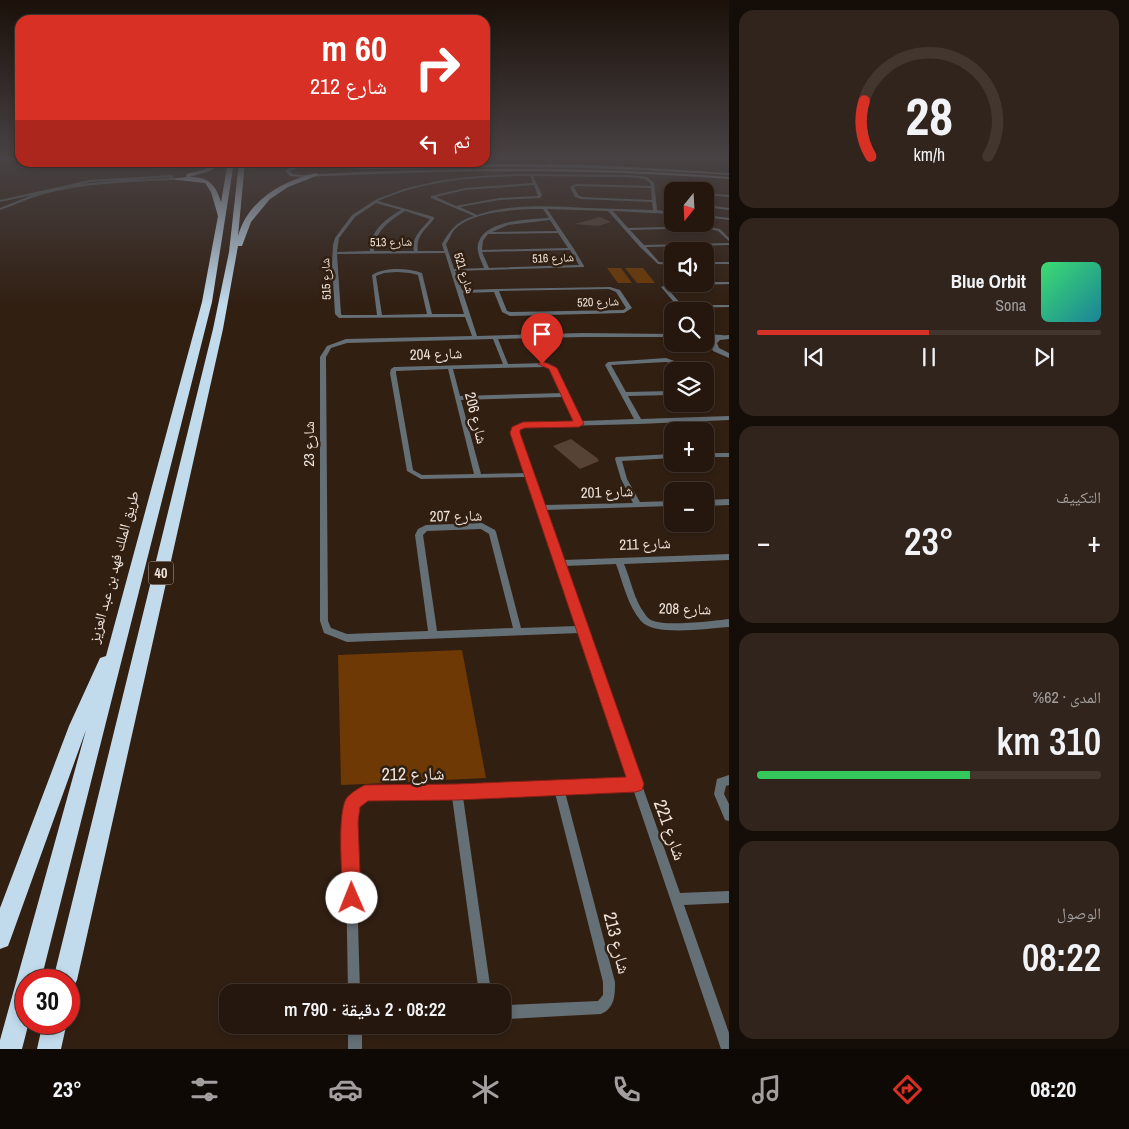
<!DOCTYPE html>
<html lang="ar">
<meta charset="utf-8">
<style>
body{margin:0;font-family:"Archivo Narrow","Noto Naskh Arabic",sans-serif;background:#31241c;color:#f1f3f6;direction:rtl;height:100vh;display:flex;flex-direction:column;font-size:19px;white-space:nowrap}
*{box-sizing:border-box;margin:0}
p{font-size:16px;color:#a39f9e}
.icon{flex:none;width:28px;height:28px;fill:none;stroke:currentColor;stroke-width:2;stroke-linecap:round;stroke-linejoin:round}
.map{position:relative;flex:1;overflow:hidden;direction:ltr}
.drawer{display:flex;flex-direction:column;gap:10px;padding:10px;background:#140d08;width:400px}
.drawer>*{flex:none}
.guide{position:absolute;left:15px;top:15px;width:475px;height:152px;border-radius:15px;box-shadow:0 2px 8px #0003,0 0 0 1px #42362e;direction:rtl;background:#d93025;color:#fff;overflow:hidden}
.needle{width:32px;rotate:198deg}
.tools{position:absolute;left:664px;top:182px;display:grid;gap:10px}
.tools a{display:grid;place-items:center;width:50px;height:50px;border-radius:10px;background:#25170e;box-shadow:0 2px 8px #0003,0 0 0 1px #42362e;font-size:25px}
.speed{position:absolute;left:15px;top:969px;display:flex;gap:10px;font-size:25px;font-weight:700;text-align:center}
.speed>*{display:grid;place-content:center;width:65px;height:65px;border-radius:50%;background:#25170e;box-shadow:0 2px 8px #0003,0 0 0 1px #42362e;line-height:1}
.speed .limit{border:8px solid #d22;background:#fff;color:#111}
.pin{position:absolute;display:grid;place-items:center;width:42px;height:42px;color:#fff;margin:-51px -21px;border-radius:50% 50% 50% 0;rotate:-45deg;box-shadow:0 0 5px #0007}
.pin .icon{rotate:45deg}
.me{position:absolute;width:55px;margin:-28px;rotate:359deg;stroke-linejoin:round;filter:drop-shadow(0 0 4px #0008)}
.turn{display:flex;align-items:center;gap:18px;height:105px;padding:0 20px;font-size:22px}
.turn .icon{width:65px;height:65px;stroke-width:2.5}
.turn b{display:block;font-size:35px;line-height:42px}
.then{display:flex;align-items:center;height:48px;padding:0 20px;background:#0003;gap:10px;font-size:19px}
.big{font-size:38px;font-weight:600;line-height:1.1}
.drawer .widget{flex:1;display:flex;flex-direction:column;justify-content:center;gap:8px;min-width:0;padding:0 18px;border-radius:15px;background:#31241c}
.drawer .dial{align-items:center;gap:0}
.dial svg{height:130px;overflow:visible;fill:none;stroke:#42362e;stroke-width:7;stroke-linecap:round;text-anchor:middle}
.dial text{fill:#f1f3f6;stroke:none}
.song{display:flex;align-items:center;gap:15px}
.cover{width:60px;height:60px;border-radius:8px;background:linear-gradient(135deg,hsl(140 70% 55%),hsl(190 70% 35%))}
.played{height:5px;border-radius:2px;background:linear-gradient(90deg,#d93025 50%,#42362e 50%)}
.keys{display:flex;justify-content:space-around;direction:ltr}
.heat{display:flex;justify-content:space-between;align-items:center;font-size:28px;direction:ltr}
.charge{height:8px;border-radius:4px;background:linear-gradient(90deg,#34c759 62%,#42362e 0)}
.trip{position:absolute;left:219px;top:984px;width:292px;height:50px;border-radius:15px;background:#25170e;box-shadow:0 2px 8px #0003,0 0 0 1px #42362e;font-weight:600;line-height:50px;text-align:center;direction:rtl}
.tabs{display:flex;height:80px;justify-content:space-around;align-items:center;background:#0f0906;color:#a39f9e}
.tabs .icon{width:35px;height:35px}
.tabs .on{color:#d93025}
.tabs b{font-size:22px;color:#f1f3f6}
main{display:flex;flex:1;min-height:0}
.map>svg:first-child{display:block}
</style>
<main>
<section class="drawer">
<div class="widget dial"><svg viewBox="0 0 100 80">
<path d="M14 69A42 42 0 1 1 86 69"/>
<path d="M14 69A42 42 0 0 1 10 35" stroke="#d93025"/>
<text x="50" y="56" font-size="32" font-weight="700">28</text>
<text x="50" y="72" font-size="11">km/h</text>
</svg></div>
<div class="widget">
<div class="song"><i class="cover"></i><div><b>Blue Orbit</b><p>Sona</p></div></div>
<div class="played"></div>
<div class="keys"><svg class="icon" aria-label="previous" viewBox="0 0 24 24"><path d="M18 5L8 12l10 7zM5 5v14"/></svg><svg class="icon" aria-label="pause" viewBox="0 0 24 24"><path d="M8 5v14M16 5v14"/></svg><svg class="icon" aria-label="next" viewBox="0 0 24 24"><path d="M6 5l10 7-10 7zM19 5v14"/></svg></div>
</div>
<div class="widget"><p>التكييف</p>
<div class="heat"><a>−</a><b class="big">23°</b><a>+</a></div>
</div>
<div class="widget"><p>المدى · 62%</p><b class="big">310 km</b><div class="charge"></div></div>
<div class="widget"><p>الوصول</p><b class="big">08:22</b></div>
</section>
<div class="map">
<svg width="729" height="1049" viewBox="0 0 729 1049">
<rect width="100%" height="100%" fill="#311f12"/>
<g fill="#6e3904">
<polygon points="607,268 621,268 632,283 618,283"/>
<polygon points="625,268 643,268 655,283 637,283"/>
<polygon points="462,650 486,778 423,781 422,777 411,778 411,782 341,785 338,655"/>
</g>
<g fill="#574335">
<polygon points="600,217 611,222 598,226 575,224"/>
<polygon points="571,439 597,458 599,461 580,469 553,446"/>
</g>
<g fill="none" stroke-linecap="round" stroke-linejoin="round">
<g fill="#656f76" fill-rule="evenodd">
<polygon points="485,158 487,158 487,159 485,160"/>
<polygon points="548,158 551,158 553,165 551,165"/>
<path d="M515,174L628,175L647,177L654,183L657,210L672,212V214L613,211L628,228L705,226L720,229L729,238V241L718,231L705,228L630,230L644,245L729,243V245L646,247L659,262L672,263V265L658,264L640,247L608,211L547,209L574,249L584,266V267L455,271L462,290L496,289L610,287L620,290L632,308L624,313L510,316L502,312L494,292L463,293L477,336L583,333L672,334V337H583L498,339L508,364L548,363L555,367L581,421L634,419L605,365L608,362L666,358L680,363L687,371H681L676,365L666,362L611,365L626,392L672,391V395L628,396L641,419L729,416V420L639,424L524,427L518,430V433L544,505L633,503L621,479L615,459L616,457L672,454V458L622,461L627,479L640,502L672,501V506L545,510L563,560L729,554V560L624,564C631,580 634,600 645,614C646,616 649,619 651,620C664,627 713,621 729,619V627C710,628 654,637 641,621C628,606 623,583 616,564L565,566L680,893L729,891V903L684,905L729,1033V1049H721L633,789L565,792L615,982C615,995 615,1008 601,1014L506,1019L502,1017V1003L508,1005L598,1001L603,995V982L555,793L463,797L490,985L493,992H480L478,986L452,797L367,798L358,806L355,821L360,992H348L345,821C347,804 348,795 365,788L457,787L629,779L580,633L347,642L324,633L320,621V357L327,346L346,339L472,336L465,317L339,318L335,314L332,264L333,245L335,238L352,215L377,199L407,188L443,180L479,176ZM530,176L533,183L465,188L431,196V198L474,216C456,222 451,229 442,244L444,251H418C415,237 426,229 434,219V217L378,201C425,180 479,176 530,176ZM533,176L628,177L645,179L650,183L651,186L575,184L570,187L575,197L581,199L652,202L653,210C631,209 610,209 588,208C552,206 512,203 477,215L460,207L499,200L540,198L542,195ZM534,185L538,196L499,198L456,206L436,197L465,190ZM576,186L651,188L652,200L582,197L578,195L574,187ZM376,203L401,210C385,219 370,231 370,251L337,252L339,238L355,217ZM533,209H543L549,218C530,219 487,220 479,241C475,250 481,260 484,268L454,269L446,244C449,240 451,234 454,230C471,212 510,210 533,209ZM405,211L430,219C422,229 411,237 414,251H374C374,232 389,221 405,211ZM550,220L557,231L492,232L508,225ZM558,233L568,248L482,250L483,241L488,234ZM570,250L579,265L489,268L482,252ZM445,253L464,314H432L422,273C407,268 385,267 372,275L377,315H342L341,314L337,254ZM397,272L410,273L418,275L427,314L382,315L376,276L384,273ZM609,289L616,292L626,308L623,310L511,312L507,311L499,291ZM493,339L503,364L394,367L391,369L390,373L407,471L421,479L527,477L577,626L521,628L496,532L495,530L482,523L426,525L418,529L415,535L428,631L347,634L331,628L328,621L326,357L331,348L347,343ZM547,367L551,369L562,393L460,396L453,369ZM448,369L474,474L422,475L413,470L396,373V371ZM563,397L575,421L523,423L512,429V433L525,473L481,474L461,400ZM481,529L489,534L513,628L437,631L423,535L427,531Z"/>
<path d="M172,175L174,176L172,178L174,179L172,180C129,182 86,183 44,194C29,198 15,205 0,210V208L32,195L0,202V200L90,180ZM169,177L168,178L130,180ZM124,180L80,184L90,182Z"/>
<polygon points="705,193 729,195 729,197 705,195"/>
<polygon points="705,205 729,208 729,210 705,207"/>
<polygon points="705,215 729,218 729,220 705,217"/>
<rect x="705" y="262" width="24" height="2"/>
<polygon points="705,282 729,282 729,284 669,286 666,287 682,305 729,305 729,307 679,308 661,287 668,284 705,284"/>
<polygon points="705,334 722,335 725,337 722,339 705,338"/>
<rect x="705" y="453" width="24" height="4"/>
<polygon points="729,499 729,505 705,506 705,500"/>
<polygon points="729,775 729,785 726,786 724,794 729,804 729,821 725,820 714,794 717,779"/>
<rect x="348" y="1025" width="14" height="24"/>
</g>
<polygon fill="#656f76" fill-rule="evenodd" points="729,335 729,339 720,340 717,343 719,348 729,353 729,358 713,351 709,342 715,336"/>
<path fill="#8b9aa5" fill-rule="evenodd" d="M313,164L369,167L504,164L594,165L729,173V175C655,170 580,167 505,167C460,167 414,169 369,169C347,170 309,160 290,171L293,174L302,175C445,167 586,166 729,177V179C586,168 445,170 302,177L290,176L285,171L293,166Z"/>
<g fill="#c1daec" fill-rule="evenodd">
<path d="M214,162H222L210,171L189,177C208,177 215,183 221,202L228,162H234L212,302L41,980H26V1022H29L22,1049H0V1040L86,730L11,938L8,946L0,949V908L69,726L100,658L106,656L202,302L218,216L211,192L205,183L169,179L187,177L186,174L206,169Z"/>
<path d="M239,162H245L238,236C248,200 282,181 316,173L319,175L288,187L270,199L251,222L242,246H238L223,329L77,980L73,988L69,990V980H53L213,329L229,252Z"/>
<polygon points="289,162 303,162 314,166 311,168"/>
<polygon points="43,1022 67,1022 61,1049 37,1049"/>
</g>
</g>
<linearGradient id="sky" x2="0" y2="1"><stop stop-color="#1b110a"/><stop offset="0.52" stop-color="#484244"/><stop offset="1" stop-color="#484244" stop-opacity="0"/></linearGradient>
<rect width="729" height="305" fill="url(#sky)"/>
<path fill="#d93025" stroke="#8d1f18" d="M542,361L557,368L584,424L579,427L525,428L520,430V433L644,784L642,790L636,792L457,800L368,801L360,807L358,822L361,898L358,904L352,906L345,904L343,898C342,876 337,815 346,799C350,793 359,788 365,785L457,784L626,777L510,433L512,427L523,422L573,421L549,369L538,364Z"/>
<g text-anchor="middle" stroke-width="5" stroke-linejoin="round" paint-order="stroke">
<g font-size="12" fill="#efe3da" stroke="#311f12">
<text transform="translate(391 242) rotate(-1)" y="4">شارع 513</text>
<text transform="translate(553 258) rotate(-2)" y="4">شارع 516</text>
<text transform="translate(464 273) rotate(72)" y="4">شارع 521</text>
<text transform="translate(326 279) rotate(-92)" y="4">شارع 515</text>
<text transform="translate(598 302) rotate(-2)" y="4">شارع 520</text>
</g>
<rect fill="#311f12" stroke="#b6a89e" stroke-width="1" x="148.5" y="561.5" width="25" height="23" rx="4"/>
<g font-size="14" font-weight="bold" fill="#efe3da">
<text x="161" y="578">40</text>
</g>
<g font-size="15" fill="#efe3da" stroke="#311f12">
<text transform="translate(436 354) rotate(-2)" y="5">شارع 204</text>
<text transform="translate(476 418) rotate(76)" y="5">شارع 206</text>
<text transform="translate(309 444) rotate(-90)" y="5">شارع 23</text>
<text transform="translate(607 492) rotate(-2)" y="5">شارع 201</text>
<text transform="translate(456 516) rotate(-1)" y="5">شارع 207</text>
<text transform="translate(645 544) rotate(-2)" y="5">شارع 211</text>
<text transform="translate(114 567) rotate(-75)" y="5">طريق الملك فهد بن عبد العزيز</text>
<text transform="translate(685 609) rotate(1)" y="5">شارع 208</text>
</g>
<g font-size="18" fill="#efe3da" stroke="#311f12">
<text transform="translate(413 774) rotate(-1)" y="6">شارع 212</text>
<text transform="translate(670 830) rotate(70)" y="6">شارع 221</text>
<text transform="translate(617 943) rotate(76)" y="6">شارع 213</text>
</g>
</g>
</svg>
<div class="tools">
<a><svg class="needle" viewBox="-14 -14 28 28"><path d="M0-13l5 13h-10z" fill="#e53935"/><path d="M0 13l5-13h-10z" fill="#a39f9e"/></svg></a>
<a><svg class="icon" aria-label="sound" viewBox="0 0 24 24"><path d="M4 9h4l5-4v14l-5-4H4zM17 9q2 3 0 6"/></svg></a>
<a><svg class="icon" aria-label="search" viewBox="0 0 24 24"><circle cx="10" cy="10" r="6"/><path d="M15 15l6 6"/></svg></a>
<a><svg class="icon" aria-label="layers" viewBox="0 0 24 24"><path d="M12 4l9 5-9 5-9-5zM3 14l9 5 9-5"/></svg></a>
<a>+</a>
<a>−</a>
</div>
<div class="speed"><div class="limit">30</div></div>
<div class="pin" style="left:542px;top:364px;background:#d93025"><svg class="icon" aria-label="arrive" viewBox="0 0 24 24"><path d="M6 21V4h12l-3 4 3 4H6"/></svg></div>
<svg class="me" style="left:352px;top:898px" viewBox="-20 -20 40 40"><circle r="19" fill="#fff"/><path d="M0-13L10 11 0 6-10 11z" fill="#d93025"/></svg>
<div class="trip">08:22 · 2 دقيقة · 790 m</div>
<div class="guide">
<div class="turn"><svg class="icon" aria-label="right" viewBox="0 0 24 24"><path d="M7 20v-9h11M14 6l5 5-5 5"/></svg><div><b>60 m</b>شارع 212</div></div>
<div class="then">ثم<svg class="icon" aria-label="left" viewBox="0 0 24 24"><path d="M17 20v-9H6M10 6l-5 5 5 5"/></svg></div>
</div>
</div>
</main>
<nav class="tabs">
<b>08:20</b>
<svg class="icon on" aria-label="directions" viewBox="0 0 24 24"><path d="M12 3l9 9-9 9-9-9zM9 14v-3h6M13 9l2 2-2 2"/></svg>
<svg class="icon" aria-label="music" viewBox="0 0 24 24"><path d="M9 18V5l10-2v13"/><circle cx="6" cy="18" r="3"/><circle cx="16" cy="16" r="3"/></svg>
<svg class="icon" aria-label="phone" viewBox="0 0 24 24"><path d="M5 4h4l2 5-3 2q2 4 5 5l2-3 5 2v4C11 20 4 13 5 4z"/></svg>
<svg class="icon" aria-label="climate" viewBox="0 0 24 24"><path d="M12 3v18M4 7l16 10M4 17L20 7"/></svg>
<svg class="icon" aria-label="car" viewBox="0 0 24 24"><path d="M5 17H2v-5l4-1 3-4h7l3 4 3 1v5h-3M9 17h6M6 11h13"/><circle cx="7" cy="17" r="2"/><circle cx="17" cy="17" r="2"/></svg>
<svg class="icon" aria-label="filters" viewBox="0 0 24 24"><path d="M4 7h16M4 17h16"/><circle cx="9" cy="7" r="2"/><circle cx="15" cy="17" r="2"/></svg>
<b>23°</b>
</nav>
